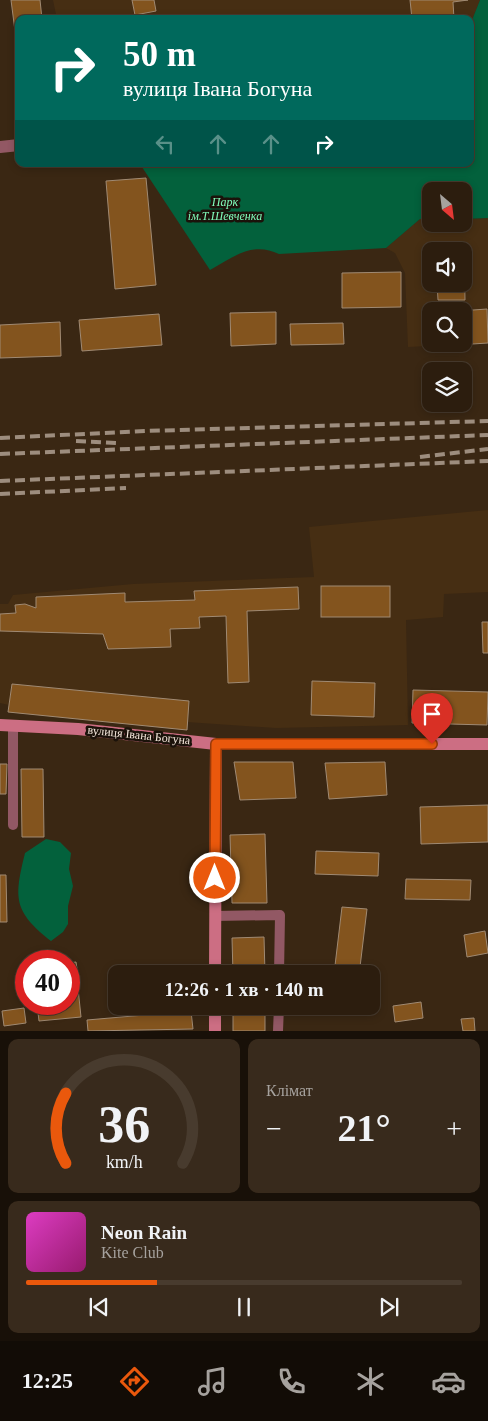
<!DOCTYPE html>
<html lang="uk">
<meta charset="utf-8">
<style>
body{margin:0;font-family:"Times New Roman",serif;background:#382a1c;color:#f1f3f6;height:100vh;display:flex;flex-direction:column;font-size:19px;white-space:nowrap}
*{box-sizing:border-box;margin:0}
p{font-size:16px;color:#a6a29e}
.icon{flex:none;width:28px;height:28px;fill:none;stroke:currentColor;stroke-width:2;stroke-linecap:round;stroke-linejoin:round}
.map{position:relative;height:1031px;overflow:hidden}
.details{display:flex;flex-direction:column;gap:8px;padding:8px;background:#181008;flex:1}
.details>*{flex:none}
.hud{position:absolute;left:15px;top:15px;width:459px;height:152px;border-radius:10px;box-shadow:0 2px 8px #0003,0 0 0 1px #483b2e;background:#00695c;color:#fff;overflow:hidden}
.needle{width:32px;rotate:152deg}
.fabs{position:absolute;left:422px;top:182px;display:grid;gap:10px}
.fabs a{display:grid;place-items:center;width:50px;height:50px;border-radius:10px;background:#2c1d0e;box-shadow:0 2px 8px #0003,0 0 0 1px #483b2e;font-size:25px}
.speed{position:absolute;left:15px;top:950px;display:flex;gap:10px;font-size:25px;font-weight:700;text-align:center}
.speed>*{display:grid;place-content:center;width:65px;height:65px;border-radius:50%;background:#2c1d0e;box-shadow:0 2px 8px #0003,0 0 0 1px #483b2e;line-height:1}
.speed .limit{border:8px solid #d22;background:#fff;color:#111}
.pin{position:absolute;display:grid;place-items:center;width:42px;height:42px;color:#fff;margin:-51px -21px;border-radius:50% 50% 50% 0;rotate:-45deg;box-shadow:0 0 5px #0007}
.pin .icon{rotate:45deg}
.me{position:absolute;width:55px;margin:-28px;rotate:0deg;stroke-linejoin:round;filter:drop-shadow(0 0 4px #0008)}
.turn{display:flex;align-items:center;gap:18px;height:105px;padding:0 25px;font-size:22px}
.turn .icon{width:65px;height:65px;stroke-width:2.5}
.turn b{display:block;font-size:35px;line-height:42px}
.lanes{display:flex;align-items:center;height:48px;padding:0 25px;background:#0003;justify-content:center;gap:25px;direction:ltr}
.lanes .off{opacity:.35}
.big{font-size:38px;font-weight:700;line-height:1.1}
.details .tile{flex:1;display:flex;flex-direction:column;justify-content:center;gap:8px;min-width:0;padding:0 18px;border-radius:10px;background:#382a1c}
.details .dial{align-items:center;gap:0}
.dial svg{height:130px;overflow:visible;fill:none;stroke:#483b2e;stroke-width:7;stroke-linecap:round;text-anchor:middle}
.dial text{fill:#f1f3f6;stroke:none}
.song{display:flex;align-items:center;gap:15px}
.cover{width:60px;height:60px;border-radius:8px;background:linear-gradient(135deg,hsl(310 70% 55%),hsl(320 70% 35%))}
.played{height:5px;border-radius:2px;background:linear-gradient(90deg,#ea580c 30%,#483b2e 30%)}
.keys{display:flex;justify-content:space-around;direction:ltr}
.heat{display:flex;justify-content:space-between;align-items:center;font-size:28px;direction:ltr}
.details .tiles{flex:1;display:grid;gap:8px;grid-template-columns:1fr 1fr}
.tile:last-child{grid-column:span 2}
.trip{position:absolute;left:108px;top:965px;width:272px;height:50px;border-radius:10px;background:#2c1d0e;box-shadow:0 2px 8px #0003,0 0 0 1px #483b2e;font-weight:700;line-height:50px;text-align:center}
.tabs{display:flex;height:80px;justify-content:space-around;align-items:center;background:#120c06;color:#a6a29e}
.tabs .icon{width:35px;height:35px}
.tabs .active{color:#ea580c}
.tabs b{font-size:22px;color:#f1f3f6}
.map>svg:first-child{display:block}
</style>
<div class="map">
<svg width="488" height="1031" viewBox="0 0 488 1031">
<rect width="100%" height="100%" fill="#3a2713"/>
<g fill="#462e13" fill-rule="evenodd">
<polygon points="53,0 480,0 470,25 470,19 57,19"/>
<path d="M488,218V343L408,347L405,273L395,253L386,248L420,219H431V224H464V219ZM431,251H464V284H431ZM431,311H464V344H431Z"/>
<polygon points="488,510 488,592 444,594 443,617 406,620 408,725 276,728 187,722 187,730 8,712 9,705 0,703 0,604 8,604 13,595 133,584 314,577 309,527"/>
</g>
<g fill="#03613c">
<path d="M480,0H488V218L464,219V191H431V219H420L386,248L279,254C253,241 233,257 210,270L140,164H470V25Z"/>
<path d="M46,839L60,842L71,853L69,869L73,886L68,906V924L63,932L51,941C13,911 14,898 25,853Z"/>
</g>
<g fill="#83541e" stroke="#a08a73">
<polygon points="11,0 40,0 42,19 19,19 19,62"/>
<polygon points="132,0 154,0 156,11 135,15"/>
<polygon points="410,0 468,0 453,2 454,19 412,19"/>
<polygon points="146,178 156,285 115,289 106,181"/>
<polygon points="437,243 464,243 465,300 438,300 437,284 464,284 464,251 437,251"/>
<polygon points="401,272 401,307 342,308 342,273"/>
<polygon points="487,309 488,343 441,346 440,344 464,344 464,311 459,311"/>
<polygon points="276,312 276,344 231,346 230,313"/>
<polygon points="159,314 162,345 82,351 79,320"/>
<polygon points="60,322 61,356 0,358 0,325"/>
<polygon points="343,323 344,344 291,345 290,324"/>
<rect x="321" y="586" width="69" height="31"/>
<polygon points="298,587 299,609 247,611 249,682 228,683 226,616 199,617 200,628 170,629 171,647 108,649 103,634 0,631 0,614 16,613 15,605 25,604 36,608 36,597 125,593 125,602 195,600 194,591"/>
<polygon points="482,622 488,622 488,653 483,653"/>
<polygon points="312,681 375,683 374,717 311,715"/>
<polygon points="12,684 189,701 187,730 8,712"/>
<polygon points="413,690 488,692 487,725 412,723"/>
<polygon points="234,762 293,762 296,798 240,800"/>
<polygon points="385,762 387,795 329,799 325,763"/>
<polygon points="0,764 7,764 6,794 0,794"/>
<polygon points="21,769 43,769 44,837 22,837"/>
<polygon points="488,805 488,842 421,844 420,807"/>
<polygon points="265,834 267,903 232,903 230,835"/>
<polygon points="316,851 379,853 378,876 315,874"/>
<polygon points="0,875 6,875 7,922 0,922"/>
<polygon points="406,879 471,880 470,900 405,899"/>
<polygon points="342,907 367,909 360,967 365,967 364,974 334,974"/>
<polygon points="485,931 488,953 467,957 464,935"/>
<polygon points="264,937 265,974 233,974 232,938"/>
<polygon points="76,962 79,982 69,983 69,963"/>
<polygon points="78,988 81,1017 39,1021 37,1004 69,1004 69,989"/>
<polygon points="421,1002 423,1018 395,1022 393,1006"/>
<rect x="233" y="1006" width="32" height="25"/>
<polygon points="24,1008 26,1023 4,1026 2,1011"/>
<polygon points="191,1011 193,1029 88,1031 87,1020"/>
<polygon points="474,1018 475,1031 463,1031 461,1019"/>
</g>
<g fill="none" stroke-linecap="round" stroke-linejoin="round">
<g stroke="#925864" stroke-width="10">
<polyline points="13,726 13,825"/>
<polyline points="215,916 280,915 279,974"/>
<polyline points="278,1031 279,1006"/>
</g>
<polyline stroke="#925864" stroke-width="12" points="0,147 19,145"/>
<g stroke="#cc6e83" stroke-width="12">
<polyline points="0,725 78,729 216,744 488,744"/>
<polyline points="215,974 216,744"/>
<polyline points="215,1031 215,1006"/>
</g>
<g stroke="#9d8d7e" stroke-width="4" stroke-dasharray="10 5" stroke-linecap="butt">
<polyline points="0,438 145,431 488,421"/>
<polyline points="76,441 116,443"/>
<polyline points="0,454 488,435"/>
<polyline points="420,457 488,449"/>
<polyline points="0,481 488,461"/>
<polyline points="0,494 126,488"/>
</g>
</g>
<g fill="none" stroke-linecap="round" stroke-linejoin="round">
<g stroke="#983908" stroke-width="12">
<polyline id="route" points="215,878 216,744 432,744"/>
</g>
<use href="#route" stroke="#ea580c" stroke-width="9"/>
</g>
<g text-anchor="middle" stroke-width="5" stroke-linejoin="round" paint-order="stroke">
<g font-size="12" font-style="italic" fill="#80fbba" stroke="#1b120a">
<text x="225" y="206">Парк<tspan x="225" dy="14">ім.Т.Шевченка</tspan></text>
</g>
<g font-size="12" fill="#f7eade" stroke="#1b120a">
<text transform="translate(139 735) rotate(6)" y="4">вулиця Івана Богуна</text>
</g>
</g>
</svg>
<div class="fabs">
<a><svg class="needle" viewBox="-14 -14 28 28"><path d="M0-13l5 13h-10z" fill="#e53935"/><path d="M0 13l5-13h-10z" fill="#a6a29e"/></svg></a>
<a><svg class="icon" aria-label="sound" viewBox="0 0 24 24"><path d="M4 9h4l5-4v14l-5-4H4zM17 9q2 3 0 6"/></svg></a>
<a><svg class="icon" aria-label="search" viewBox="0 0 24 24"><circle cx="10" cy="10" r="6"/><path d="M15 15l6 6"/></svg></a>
<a><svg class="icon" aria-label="layers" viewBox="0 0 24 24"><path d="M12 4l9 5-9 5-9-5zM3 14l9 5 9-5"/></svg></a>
</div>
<div class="speed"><div class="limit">40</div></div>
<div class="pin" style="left:432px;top:744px;background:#d93025"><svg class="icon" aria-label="arrive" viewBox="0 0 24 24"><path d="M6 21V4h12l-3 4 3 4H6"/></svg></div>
<svg class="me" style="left:215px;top:878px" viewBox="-20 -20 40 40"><circle r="17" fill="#ea580c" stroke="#fff" stroke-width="3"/><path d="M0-11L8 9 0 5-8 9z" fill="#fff"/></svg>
<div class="trip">12:26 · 1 хв · 140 m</div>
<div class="hud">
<div class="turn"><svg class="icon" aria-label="right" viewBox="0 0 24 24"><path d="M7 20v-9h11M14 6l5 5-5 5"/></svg><div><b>50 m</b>вулиця Івана Богуна</div></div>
<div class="lanes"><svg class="icon off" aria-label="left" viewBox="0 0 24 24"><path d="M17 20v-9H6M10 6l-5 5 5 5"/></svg><svg class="icon off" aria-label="ahead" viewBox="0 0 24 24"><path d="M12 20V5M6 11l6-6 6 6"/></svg><svg class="icon off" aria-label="ahead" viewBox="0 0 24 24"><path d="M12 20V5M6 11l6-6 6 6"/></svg><svg class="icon" aria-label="right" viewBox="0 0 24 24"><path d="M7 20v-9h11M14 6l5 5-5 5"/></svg></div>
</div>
</div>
<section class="details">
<div class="tiles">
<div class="tile dial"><svg viewBox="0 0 100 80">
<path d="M14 69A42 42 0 1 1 86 69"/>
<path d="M14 69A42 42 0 0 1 14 26" stroke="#ea580c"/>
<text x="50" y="56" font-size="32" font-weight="700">36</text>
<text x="50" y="72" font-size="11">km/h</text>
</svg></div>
<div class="tile"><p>Клімат</p>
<div class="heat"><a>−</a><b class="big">21°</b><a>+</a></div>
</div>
<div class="tile">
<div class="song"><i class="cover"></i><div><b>Neon Rain</b><p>Kite Club</p></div></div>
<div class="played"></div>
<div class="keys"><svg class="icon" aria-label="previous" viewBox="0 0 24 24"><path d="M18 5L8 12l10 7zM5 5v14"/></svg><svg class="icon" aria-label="pause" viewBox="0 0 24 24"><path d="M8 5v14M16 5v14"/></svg><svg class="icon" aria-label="next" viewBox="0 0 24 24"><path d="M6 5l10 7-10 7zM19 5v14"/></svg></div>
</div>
</div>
</section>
<nav class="tabs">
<b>12:25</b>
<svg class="icon active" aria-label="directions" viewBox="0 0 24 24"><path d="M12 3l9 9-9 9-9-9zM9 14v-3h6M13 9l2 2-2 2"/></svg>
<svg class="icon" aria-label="music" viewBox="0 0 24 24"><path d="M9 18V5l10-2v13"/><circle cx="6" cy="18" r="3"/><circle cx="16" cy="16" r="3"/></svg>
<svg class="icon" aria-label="phone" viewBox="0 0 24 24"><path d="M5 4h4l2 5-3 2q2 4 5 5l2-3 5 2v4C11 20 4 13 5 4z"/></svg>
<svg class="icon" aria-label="climate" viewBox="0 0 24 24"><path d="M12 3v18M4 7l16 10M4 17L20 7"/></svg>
<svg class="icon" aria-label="car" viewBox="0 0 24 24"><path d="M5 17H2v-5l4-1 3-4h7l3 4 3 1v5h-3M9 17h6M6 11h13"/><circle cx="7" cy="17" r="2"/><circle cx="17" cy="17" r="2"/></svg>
</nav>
